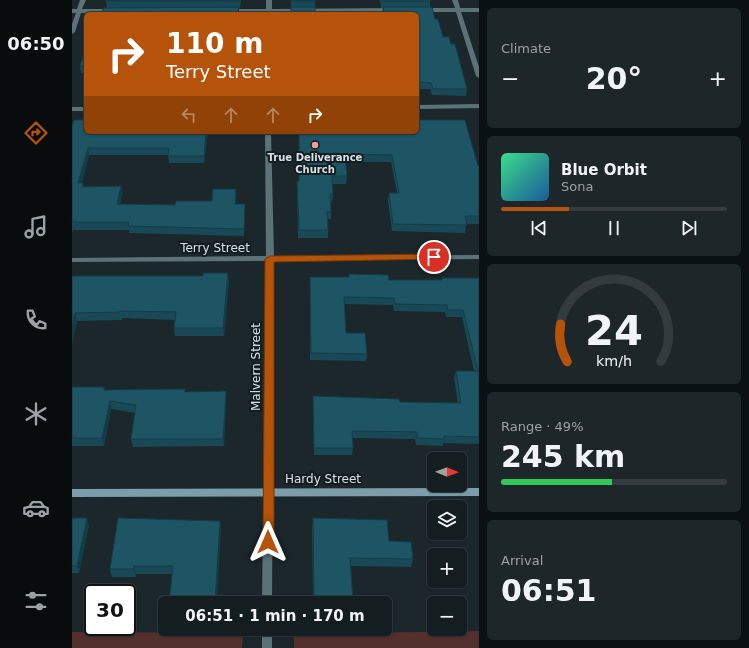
<!DOCTYPE html>
<meta charset="utf-8">
<style>
body{margin:0;font-family:"DejaVu Sans",sans-serif;background:#1d2629;color:#f1f3f6;height:100vh;display:flex;flex-direction:column;font-size:15px;white-space:nowrap}
*{box-sizing:border-box;margin:0}
p{font-size:13px;color:#9da2a5}
.icon{flex:none;width:22px;height:22px;fill:none;stroke:currentColor;stroke-width:2;stroke-linecap:round;stroke-linejoin:round}
.map{position:relative;flex:1;overflow:hidden}
.details{display:flex;flex-direction:column;gap:8px;padding:8px;background:#0b1012;width:270px}
.details>*{flex:none}
.top-card{position:absolute;left:12px;top:12px;width:335px;height:122px;border-radius:6px;box-shadow:0 1px 3px #0004,0 0 0 1px #333b3e;background:#b45309;color:#fff;overflow:hidden}
.needle{width:26px;rotate:91deg}
.buttons{position:absolute;left:355px;top:452px;display:grid;gap:8px}
.buttons a{display:grid;place-items:center;width:40px;height:40px;border-radius:6px;background:#141d20;box-shadow:0 1px 3px #0004,0 0 0 1px #333b3e;font-size:20px}
.speed{position:absolute;left:12px;top:584px;display:flex;gap:8px;font-size:20px;font-weight:700;text-align:center}
.speed>*{display:grid;place-content:center;width:52px;height:52px;border-radius:50%;background:#141d20;box-shadow:0 1px 3px #0004,0 0 0 1px #333b3e;line-height:1}
.speed .limit{border:2px solid #111;border-radius:6px;background:#fff;color:#111}
.pin{position:absolute;display:grid;place-items:center;width:34px;height:34px;color:#fff;margin:-17px;border:2px solid #fff;border-radius:50%;box-shadow:0 1px 4px #0007}
.me{position:absolute;width:44px;margin:-22px;rotate:0deg;stroke-linejoin:round;filter:drop-shadow(0 0 3px #0008)}
.turn{display:flex;align-items:center;gap:14px;height:84px;padding:0 16px;font-size:18px}
.turn .icon{width:52px;height:52px;stroke-width:2.5}
.turn b{display:block;font-size:28px;line-height:34px}
.lanes{display:flex;align-items:center;height:38px;padding:0 16px;background:#0003;justify-content:center;gap:20px;direction:ltr}
.lanes .off{opacity:.35}
.big{font-size:30px;font-weight:700;line-height:1.1}
.details .tile{flex:1;display:flex;flex-direction:column;justify-content:center;gap:6px;min-width:0;padding:0 14px;border-radius:6px;background:#1d2629}
.details .dial{align-items:center;gap:0}
.dial svg{height:104px;overflow:visible;fill:none;stroke:#333b3e;stroke-width:7;stroke-linecap:round;text-anchor:middle}
.dial text{fill:#f1f3f6;stroke:none}
.song{display:flex;align-items:center;gap:12px}
.cover{width:48px;height:48px;border-radius:6px;background:linear-gradient(135deg,hsl(150 70% 55%),hsl(210 70% 35%))}
.played{height:4px;border-radius:2px;background:linear-gradient(90deg,#b45309 30%,#333b3e 30%)}
.keys{display:flex;justify-content:space-around;direction:ltr}
.heat{display:flex;justify-content:space-between;align-items:center;font-size:22px;direction:ltr}
.charge{height:6px;border-radius:3px;background:linear-gradient(90deg,#34c759 49%,#333b3e 0)}
.trip{position:absolute;left:86px;top:596px;width:234px;height:40px;border-radius:6px;background:#141d20;box-shadow:0 1px 3px #0004,0 0 0 1px #333b3e;font-weight:700;line-height:40px;text-align:center}
main{display:flex;flex:1;min-height:0}
.tab-bar{display:flex;flex-direction:column;width:72px;justify-content:space-around;align-items:center;background:#080c0d;color:#9da2a5}
.tab-bar .icon{width:28px;height:28px}
.tab-bar .selected{color:#b45309}
.tab-bar b{font-size:18px;color:#f1f3f6}
.map>svg:first-child{display:block}
</style>
<main>
<nav class="tab-bar">
<b>06:50</b>
<svg class="icon selected" aria-label="directions" viewBox="0 0 24 24"><path d="M12 3l9 9-9 9-9-9zM9 14v-3h6M13 9l2 2-2 2"/></svg>
<svg class="icon" aria-label="music" viewBox="0 0 24 24"><path d="M9 18V5l10-2v13"/><circle cx="6" cy="18" r="3"/><circle cx="16" cy="16" r="3"/></svg>
<svg class="icon" aria-label="phone" viewBox="0 0 24 24"><path d="M5 4h4l2 5-3 2q2 4 5 5l2-3 5 2v4C11 20 4 13 5 4z"/></svg>
<svg class="icon" aria-label="climate" viewBox="0 0 24 24"><path d="M12 3v18M4 7l16 10M4 17L20 7"/></svg>
<svg class="icon" aria-label="car" viewBox="0 0 24 24"><path d="M5 17H2v-5l4-1 3-4h7l3 4 3 1v5h-3M9 17h6M6 11h13"/><circle cx="7" cy="17" r="2"/><circle cx="17" cy="17" r="2"/></svg>
<svg class="icon" aria-label="filters" viewBox="0 0 24 24"><path d="M4 7h16M4 17h16"/><circle cx="9" cy="7" r="2"/><circle cx="15" cy="17" r="2"/></svg>
</nav>
<div class="map">
<svg width="407" height="648" viewBox="0 0 407 648">
<rect width="100%" height="100%" fill="#1b272b"/>
<g fill="#53302c">
<polygon points="407,631 407,648 222,648 222,634"/>
<polygon points="0,632 171,633 170,648 0,648"/>
</g>
<g fill="none" stroke-linecap="round" stroke-linejoin="round">
<g fill="#5c7279" fill-rule="evenodd">
<polygon points="8,0 14,0 10,9 41,9 44,11 41,13 9,13 3,32 0,34 0,24 4,13 0,13 0,9 5,9"/>
<polygon points="194,0 200,0 200,9 321,8 324,10 321,12 200,12 200,14 194,14 194,12 157,13 154,11 157,9 194,9"/>
<polygon points="380,0 386,0 388,8 407,8 407,12 389,12 407,67 407,78 404,76 384,12 351,12 348,10 351,8 383,8"/>
<polygon points="407,104 407,108 345,109 345,105"/>
<rect x="0" y="107" width="14" height="4"/>
<polygon points="193,132 199,132 202,256 407,255 407,259 202,261 200,603 190,603 194,261 0,262 0,258 194,256"/>
<rect x="190" y="629" width="10" height="19"/>
</g>
<polygon fill="#7b9eaa" fill-rule="evenodd" points="407,488 407,496 0,497 0,489"/>
</g>
<g fill="#194956">
<polygon points="169,0 168,8 35,8 34,1"/>
<polygon points="219,0 243,0 243,7 219,14"/>
<polygon points="308,0 358,0 358,7 371,37 379,44 395,89 394,96 360,95 358,89 345,89 345,14 310,14 311,8 309,8"/>
<polygon points="14,48 14,73 9,73 8,66"/>
<polygon points="14,74 14,91 12,91 11,84"/>
<polygon points="0,126 136,132 132,163 97,163 96,155 17,155 10,183 11,183 12,187 49,186 50,194 48,204 103,205 140,201 164,189 164,204 173,204 173,212 172,236 57,233 57,230 1,230 0,233"/>
<polygon points="227,132 407,166 407,224 394,224 393,233 320,231 316,201 317,193 325,193 319,162 274,162 275,176 274,184 260,184 261,194 260,202 259,202 259,219 256,219 256,238 226,238 225,189 225,181 227,181"/>
<polygon points="0,276 157,281 152,336 103,336 102,328 103,320 50,318 50,320 5,321 0,344"/>
<polygon points="238,277 317,280 370,280 370,278 407,278 407,444 371,443 371,446 344,445 343,439 281,438 281,448 280,455 242,455 241,396 328,402 386,403 382,378 384,371 402,371 390,317 374,317 373,312 322,311 321,305 272,304 274,333 295,354 294,361 238,360"/>
<polygon points="0,387 32,387 33,390 113,389 113,392 154,399 152,446 61,447 59,439 63,413 39,409 32,446 0,446"/>
<polygon points="0,518 17,525 7,573 0,573"/>
<polygon points="241,518 317,541 341,559 339,567 279,566 281,603 241,603 240,527"/>
<polygon points="148,521 149,529 100,574 64,574 64,577 40,577 38,569"/>
</g>
<g fill="#143c46">
<polygon points="134,132 136,132 132,163 132,156"/>
<polygon points="16,148 17,155 8,190 6,183"/>
<polygon points="49,186 50,194 46,211 45,204"/>
<polygon points="164,189 164,196 163,212 163,204"/>
<polygon points="156,273 157,281 152,336 151,328"/>
<polygon points="3,313 5,321 0,344 0,326"/>
<polygon points="154,391 154,399 152,446 151,439"/>
<polygon points="38,401 39,409 32,446 30,438"/>
<polygon points="15,518 17,525 7,573 5,566"/>
<polygon points="148,521 149,529 145,603 143,603"/>
<polygon points="62,566 64,574 64,577 62,569"/>
</g>
<g fill="#1d5564" stroke="#143c46">
<rect x="34" y="0" width="134" height="1"/>
<rect x="219" y="0" width="24" height="1"/>
<polygon points="310,0 358,0 359,1 310,1"/>
<polygon points="167,7 166,14 29,14 32,8"/>
<rect x="219" y="7" width="24" height="7"/>
<polygon points="311,7 360,7 363,19 366,19 371,37 377,37 379,44 383,44 395,89 361,89 359,83 345,82 345,14 312,14"/>
<polygon points="14,48 14,66 8,66"/>
<polygon points="14,74 14,84 11,84"/>
<polygon points="2,120 14,120 14,132 134,132 132,156 96,156 97,148 16,148 6,183 11,183 10,187 49,186 45,204 103,205 104,201 140,201 141,189 164,189 163,204 173,204 172,229 56,226 57,222 0,222 0,126"/>
<polygon points="345,120 393,120 406,166 407,166 407,216 393,216 395,225 321,224 317,193 327,193 320,155 273,154 275,176 260,176 261,194 258,194 259,212 255,212 256,230 227,230 225,181 227,181 227,132 345,132"/>
<polygon points="131,273 156,273 151,328 102,328 104,312 48,311 48,312 3,313 0,326 0,276 131,276"/>
<polygon points="277,274 316,275 317,280 370,280 370,278 407,278 407,437 372,436 372,439 345,438 345,432 280,431 281,448 242,448 241,396 327,399 328,402 389,403 384,371 406,371 391,310 376,310 375,305 323,304 322,298 272,297 274,333 293,333 295,354 239,353 238,277 277,277"/>
<polygon points="0,387 32,387 32,390 113,389 113,392 154,391 151,439 59,439 64,405 38,401 30,438 0,438"/>
<polygon points="0,518 15,518 5,566 0,566"/>
<polygon points="46,518 148,521 143,603 97,603 101,566 62,566 62,569 38,569"/>
<polygon points="241,518 315,520 317,541 339,542 341,559 278,558 281,603 242,603"/>
</g>
<polygon fill="#b45309" stroke="#753606" points="362,254 365,255 366,257 365,259 202,262 202,542 200,546 196,548 192,546 191,542 193,259 198,256"/>
<circle fill="#f59c93" stroke="#121d21" stroke-width="1.5" cx="243" cy="145" r="4"/>
<g text-anchor="middle" stroke-width="4" stroke-linejoin="round" paint-order="stroke">
<g font-size="10" font-weight="bold" fill="#d9e0e3" stroke="#121d21">
<text x="243" y="161">True Deliverance<tspan x="243" dy="12">Church</tspan></text>
</g>
<g font-size="12" fill="#d9e0e3" stroke="#121d21">
<text x="143" y="252">Terry Street</text>
<text transform="translate(184 367) rotate(-90)" y="4">Malvern Street</text>
<text x="251" y="483">Hardy Street</text>
</g>
</g>
</svg>
<div class="buttons">
<a><svg class="needle" viewBox="-14 -14 28 28"><path d="M0-13l5 13h-10z" fill="#e53935"/><path d="M0 13l5-13h-10z" fill="#9da2a5"/></svg></a>
<a><svg class="icon" aria-label="layers" viewBox="0 0 24 24"><path d="M12 4l9 5-9 5-9-5zM3 14l9 5 9-5"/></svg></a>
<a>+</a>
<a>−</a>
</div>
<div class="speed"><div class="limit">30</div></div>
<div class="pin" style="left:362px;top:257px;background:#d93025"><svg class="icon" aria-label="arrive" viewBox="0 0 24 24"><path d="M6 21V4h12l-3 4 3 4H6"/></svg></div>
<svg class="me" style="left:196px;top:542px" viewBox="-20 -20 40 40"><path d="M0-17L14 15 0 8-14 15z" fill="#b45309" stroke="#fff" stroke-width="4"/></svg>
<div class="trip">06:51 · 1 min · 170 m</div>
<div class="top-card">
<div class="turn"><svg class="icon" aria-label="right" viewBox="0 0 24 24"><path d="M7 20v-9h11M14 6l5 5-5 5"/></svg><div><b>110 m</b>Terry Street</div></div>
<div class="lanes"><svg class="icon off" aria-label="left" viewBox="0 0 24 24"><path d="M17 20v-9H6M10 6l-5 5 5 5"/></svg><svg class="icon off" aria-label="ahead" viewBox="0 0 24 24"><path d="M12 20V5M6 11l6-6 6 6"/></svg><svg class="icon off" aria-label="ahead" viewBox="0 0 24 24"><path d="M12 20V5M6 11l6-6 6 6"/></svg><svg class="icon" aria-label="right" viewBox="0 0 24 24"><path d="M7 20v-9h11M14 6l5 5-5 5"/></svg></div>
</div>
</div>
<section class="details">
<div class="tile"><p>Climate</p>
<div class="heat"><a>−</a><b class="big">20°</b><a>+</a></div>
</div>
<div class="tile">
<div class="song"><i class="cover"></i><div><b>Blue Orbit</b><p>Sona</p></div></div>
<div class="played"></div>
<div class="keys"><svg class="icon" aria-label="previous" viewBox="0 0 24 24"><path d="M18 5L8 12l10 7zM5 5v14"/></svg><svg class="icon" aria-label="pause" viewBox="0 0 24 24"><path d="M8 5v14M16 5v14"/></svg><svg class="icon" aria-label="next" viewBox="0 0 24 24"><path d="M6 5l10 7-10 7zM19 5v14"/></svg></div>
</div>
<div class="tile dial"><svg viewBox="0 0 100 80">
<path d="M14 69A42 42 0 1 1 86 69"/>
<path d="M14 69A42 42 0 0 1 9 40" stroke="#b45309"/>
<text x="50" y="56" font-size="32" font-weight="700">24</text>
<text x="50" y="72" font-size="11">km/h</text>
</svg></div>
<div class="tile"><p>Range · 49%</p><b class="big">245 km</b><div class="charge"></div></div>
<div class="tile"><p>Arrival</p><b class="big">06:51</b></div>
</section>
</main>
